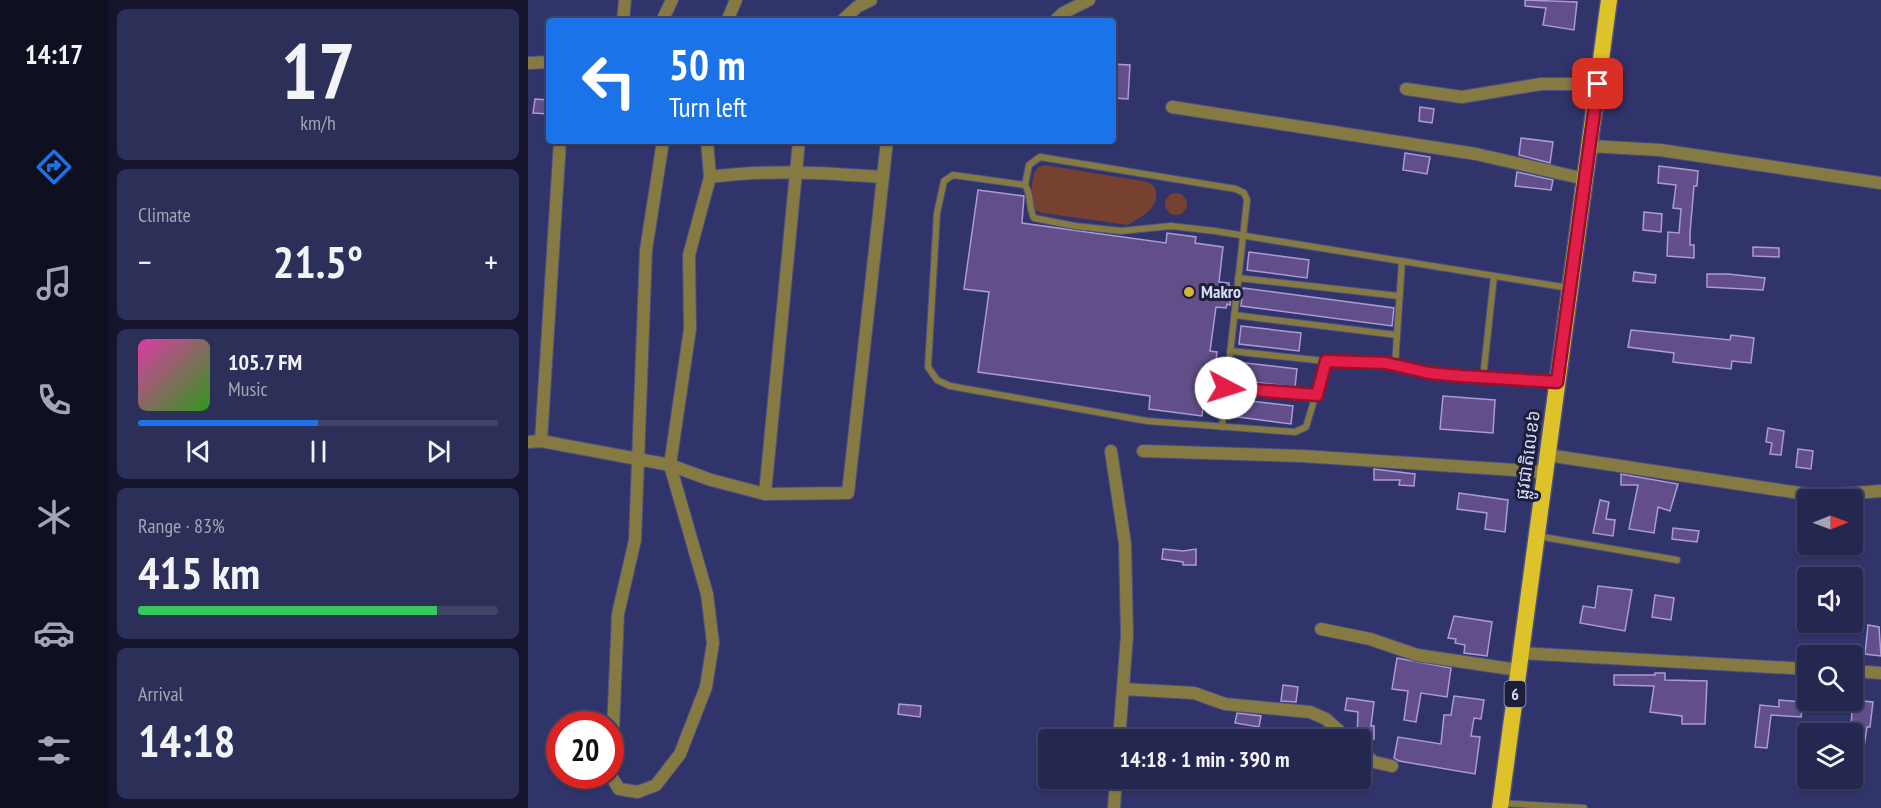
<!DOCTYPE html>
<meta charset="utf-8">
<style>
body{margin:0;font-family:"PT Sans Narrow","Noto Sans Khmer",sans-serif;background:#2c2f57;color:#f1f3f6;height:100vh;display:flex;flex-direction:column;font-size:22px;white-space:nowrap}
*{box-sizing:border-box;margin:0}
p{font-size:20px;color:#a3a5b7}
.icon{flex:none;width:33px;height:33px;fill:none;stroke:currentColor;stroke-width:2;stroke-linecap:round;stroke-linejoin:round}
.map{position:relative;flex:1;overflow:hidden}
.side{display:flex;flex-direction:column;gap:9px;padding:9px;background:#14152c;width:420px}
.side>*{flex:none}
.top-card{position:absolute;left:18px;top:18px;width:570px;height:126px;border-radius:6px;box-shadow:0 2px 4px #0004,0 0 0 2px #414467;background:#1a73e8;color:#fff;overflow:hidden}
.needle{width:39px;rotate:89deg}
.fabs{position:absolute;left:1269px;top:489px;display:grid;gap:12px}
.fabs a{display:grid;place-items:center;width:66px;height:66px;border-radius:6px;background:#242750;box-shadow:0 2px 4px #0004,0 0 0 2px #414467;font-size:30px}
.speed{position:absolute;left:18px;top:711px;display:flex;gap:12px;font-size:30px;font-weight:700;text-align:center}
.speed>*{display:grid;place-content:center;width:78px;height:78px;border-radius:50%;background:#242750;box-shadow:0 2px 4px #0004,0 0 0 2px #414467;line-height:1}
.speed .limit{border:9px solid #d22;background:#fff;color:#111}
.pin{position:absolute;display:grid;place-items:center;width:51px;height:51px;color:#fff;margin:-26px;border-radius:12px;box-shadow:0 3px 9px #0006}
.me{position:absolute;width:66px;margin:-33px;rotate:95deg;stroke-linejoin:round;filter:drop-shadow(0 0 4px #0008)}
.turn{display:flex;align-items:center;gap:21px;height:126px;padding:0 24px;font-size:27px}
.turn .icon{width:78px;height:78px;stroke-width:2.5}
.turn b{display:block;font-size:42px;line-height:51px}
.big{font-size:45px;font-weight:700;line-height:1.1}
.side .card{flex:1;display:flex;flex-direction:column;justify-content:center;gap:9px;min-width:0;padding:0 21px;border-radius:9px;background:#2c2f57}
.side .dial{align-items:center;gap:0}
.dial b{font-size:78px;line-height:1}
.song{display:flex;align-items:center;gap:18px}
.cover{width:72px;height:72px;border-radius:9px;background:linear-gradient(135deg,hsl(320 70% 55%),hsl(110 70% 35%))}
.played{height:6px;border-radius:3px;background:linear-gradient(90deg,#1a73e8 50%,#414467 50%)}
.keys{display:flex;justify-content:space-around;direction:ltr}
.heat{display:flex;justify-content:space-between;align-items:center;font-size:33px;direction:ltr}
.charge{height:9px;border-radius:4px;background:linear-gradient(90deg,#34c759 83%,#414467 0)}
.trip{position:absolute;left:510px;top:729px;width:333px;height:60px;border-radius:6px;background:#242750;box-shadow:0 2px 4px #0004,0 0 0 2px #414467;font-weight:700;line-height:60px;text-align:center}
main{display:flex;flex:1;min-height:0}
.tabs{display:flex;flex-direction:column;width:108px;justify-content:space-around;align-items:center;background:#0e1020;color:#a3a5b7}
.tabs .icon{width:42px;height:42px}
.tabs .current{color:#1a73e8}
.tabs b{font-size:27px;color:#f1f3f6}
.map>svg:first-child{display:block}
</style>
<main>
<nav class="tabs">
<b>14:17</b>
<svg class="icon current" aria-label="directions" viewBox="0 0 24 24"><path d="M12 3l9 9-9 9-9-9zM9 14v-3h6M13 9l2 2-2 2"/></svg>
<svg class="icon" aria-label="music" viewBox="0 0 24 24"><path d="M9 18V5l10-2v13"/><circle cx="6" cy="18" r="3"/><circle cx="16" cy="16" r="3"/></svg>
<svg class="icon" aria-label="phone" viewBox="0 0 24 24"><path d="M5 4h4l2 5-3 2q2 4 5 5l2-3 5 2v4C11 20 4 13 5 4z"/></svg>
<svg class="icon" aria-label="climate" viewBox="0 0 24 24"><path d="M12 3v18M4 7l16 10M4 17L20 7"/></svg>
<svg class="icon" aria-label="car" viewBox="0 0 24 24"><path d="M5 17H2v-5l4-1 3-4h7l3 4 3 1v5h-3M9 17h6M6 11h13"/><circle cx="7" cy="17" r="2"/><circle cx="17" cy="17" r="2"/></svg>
<svg class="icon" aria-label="filters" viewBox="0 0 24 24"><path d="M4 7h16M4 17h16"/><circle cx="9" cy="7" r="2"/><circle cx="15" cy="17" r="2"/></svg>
</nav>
<section class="side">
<div class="card dial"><b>17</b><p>km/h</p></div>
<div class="card"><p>Climate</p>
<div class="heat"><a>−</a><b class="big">21.5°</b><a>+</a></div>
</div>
<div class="card">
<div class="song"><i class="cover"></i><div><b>105.7 FM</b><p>Music</p></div></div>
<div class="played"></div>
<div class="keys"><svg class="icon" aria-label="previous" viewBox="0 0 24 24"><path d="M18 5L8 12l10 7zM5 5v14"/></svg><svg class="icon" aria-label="pause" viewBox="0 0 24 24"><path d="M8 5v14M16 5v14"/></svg><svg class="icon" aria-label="next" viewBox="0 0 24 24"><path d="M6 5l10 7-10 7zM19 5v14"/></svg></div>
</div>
<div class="card"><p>Range · 83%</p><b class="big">415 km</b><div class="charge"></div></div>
<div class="card"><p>Arrival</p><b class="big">14:18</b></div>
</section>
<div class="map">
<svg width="1353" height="808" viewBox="0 0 1353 808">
<rect width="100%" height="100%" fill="#30346a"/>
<g fill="#764131">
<path d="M517,165L620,182C626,185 627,187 628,193C630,210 612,217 600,225L514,213L507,210C504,197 501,178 510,167Z"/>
<circle cx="648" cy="204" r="11"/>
</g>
<g fill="#624f89" stroke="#ac99d8" stroke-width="1.5">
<polygon points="997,0 1049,2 1046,30 1015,25 1018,8 997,6"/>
<polygon points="585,64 602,65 600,99 585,98"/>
<polygon points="7,99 21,100 21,114 5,113"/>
<polygon points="892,107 906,109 904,123 891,121"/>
<polygon points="993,138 1025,142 1022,163 991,155"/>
<polygon points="877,153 902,157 899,174 875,170"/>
<polygon points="1131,166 1170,171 1169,186 1166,186 1162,233 1162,245 1166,245 1166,258 1139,256 1140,232 1151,233 1153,209 1145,208 1148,185 1130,183"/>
<polygon points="989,172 1025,180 1023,190 987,186"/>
<polygon points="450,190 496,196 494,223 638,243 639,233 668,237 667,243 695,247 691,282 701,283 701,286 704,287 702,305 699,304 698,308 688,307 682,351 689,352 686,378 679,377 674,416 621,409 622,396 450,372 461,292 436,289"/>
<polygon points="1116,212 1134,214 1133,232 1115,230"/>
<polygon points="1225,247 1251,248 1251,257 1225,256"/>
<polygon points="721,252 781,260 779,278 719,270"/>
<polygon points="1106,272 1128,275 1127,283 1105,281"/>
<polygon points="1179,274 1200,274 1237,278 1235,290 1179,287"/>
<polygon points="715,288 866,308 864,326 713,306"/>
<polygon points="713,326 773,333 771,351 711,344"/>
<polygon points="1103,330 1202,340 1203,335 1226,338 1223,363 1204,361 1203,369 1145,362 1146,353 1100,347"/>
<polygon points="709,362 769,369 767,387 707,380"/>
<polygon points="915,396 967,400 965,433 912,429"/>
<polygon points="705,399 765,406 763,424 703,416"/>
<polygon points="1240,428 1256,431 1253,455 1242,454 1244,443 1238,442"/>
<polygon points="1270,449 1285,451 1283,469 1268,467"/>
<polygon points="846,469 887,474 886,486 871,485 872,480 846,480"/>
<polygon points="1093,474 1150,484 1142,511 1130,507 1126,533 1101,529 1110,485 1093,485"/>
<polygon points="931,493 980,500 977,532 957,529 959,513 929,509"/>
<polygon points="1072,500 1081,502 1078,519 1087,520 1085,536 1065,533"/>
<polygon points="1145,528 1171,531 1169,542 1144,539"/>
<polygon points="635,549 655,551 668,549 668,565 655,565 655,562 634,559"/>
<polygon points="1070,586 1104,590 1097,631 1052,623 1055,606 1067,608"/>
<polygon points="1127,595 1146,598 1143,620 1124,617"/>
<polygon points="926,616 964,622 959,656 936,653 937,645 927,643 928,639 920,638"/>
<polygon points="1340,625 1351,627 1353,656 1337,654"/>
<polygon points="869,658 923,668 919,697 893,693 888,722 876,720 880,691 864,689"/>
<polygon points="1127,673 1137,673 1137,680 1179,681 1177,724 1154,724 1154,716 1122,712 1126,686 1086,685 1086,675 1127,675"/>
<polygon points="755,685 770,687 768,702 753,701"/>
<polygon points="926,696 956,700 953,719 946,718 943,736 952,737 947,774 871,761 866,758 870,737 913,744 916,715 923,715"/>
<polygon points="819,698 846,702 843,726 846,726 846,739 829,737 830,712 817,710"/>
<polygon points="1251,700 1275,702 1273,717 1243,715 1239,748 1227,747 1232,705 1251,707"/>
<polygon points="1325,700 1345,702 1342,727 1339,727 1336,747 1324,746 1327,725 1323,725"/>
<polygon points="371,704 393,706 392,717 370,714"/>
<polygon points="709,713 733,716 731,727 707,723"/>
<polygon points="764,730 782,734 782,730 801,733 808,740 762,740"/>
</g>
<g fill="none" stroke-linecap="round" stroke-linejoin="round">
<g stroke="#4b4f82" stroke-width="8">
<g id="service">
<polyline points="497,185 501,165 512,157 708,189 716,193 719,200 694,427"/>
<polyline points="710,278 871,296"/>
<polyline points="706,315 869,335"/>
<polyline points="702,351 798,361"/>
<polyline points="867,365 874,261"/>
<polyline points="955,378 966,276"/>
<path d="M1029,382L933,376L901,373L858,363L798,361L778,427L767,432L619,421L422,386L409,380L400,367L409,213L416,181L425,175L497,185C504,195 500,207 506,218L547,226L593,231L643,226L687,231L1041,288"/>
<polyline points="698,388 789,395"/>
<polyline points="1009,536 1149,560"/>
<polyline points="973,803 1056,808"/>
</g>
</g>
<g stroke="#4b4f82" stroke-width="14">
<g id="minor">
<polyline points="95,21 97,0"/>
<polyline points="134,21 144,0"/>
<polyline points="199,21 208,0"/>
<polyline points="314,21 329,7 343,0"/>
<polyline points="527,21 535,13 561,0"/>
<polyline points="0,63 21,62"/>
<polyline points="878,89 934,97 1013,84 1070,84"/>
<polyline points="644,107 948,154 1057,179"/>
<polyline points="135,141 118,250 107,540 90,614 83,776 91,789 110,792 128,785 152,754 178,687 185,643 179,594 142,465 162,329 161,255 182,177 179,141"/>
<polyline points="1061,146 1132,150 1353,183"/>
<path d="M182,177C240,169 297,173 355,177"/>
<polyline points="13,441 32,141"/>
<polyline points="0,442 13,441 142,465 183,480 237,494 320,493 359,141"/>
<polyline points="583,451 597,544 599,635 591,740"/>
<polyline points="615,451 774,456 1017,472"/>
<polyline points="1019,455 1278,494 1302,495 1353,491"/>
<polyline points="237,494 271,141"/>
<polyline points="793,629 842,639 889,655 990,670"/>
<polyline points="993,653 1280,669"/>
<polyline points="1324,671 1353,673"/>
<polyline points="595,689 666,693 697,704 782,712 798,719 821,740"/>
<polyline points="832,751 846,762 864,766"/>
<polyline points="586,808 588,778"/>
</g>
</g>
<g stroke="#4b4f82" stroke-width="19">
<polyline id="trunk" points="972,808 1081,0"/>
</g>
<use href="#service" stroke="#867a43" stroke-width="6"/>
<use href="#minor" stroke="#867a43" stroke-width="12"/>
<use href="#trunk" stroke="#dec22a" stroke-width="16"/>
</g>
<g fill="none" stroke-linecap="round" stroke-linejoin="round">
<g stroke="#92132f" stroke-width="15">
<polyline id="route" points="698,388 789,395 798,361 858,363 901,373 933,376 1029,382 1070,84"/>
</g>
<use href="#route" stroke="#e11d48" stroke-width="10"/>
</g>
<circle fill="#d0b736" stroke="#1d1f38" stroke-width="2" cx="661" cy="292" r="6"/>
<g text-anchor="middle" stroke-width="6" stroke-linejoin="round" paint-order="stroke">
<rect fill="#1d1f38" stroke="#9ea3c3" stroke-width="1.5" x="976.5" y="681" width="21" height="26" rx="4.5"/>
<g font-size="16" font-weight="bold" fill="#d6dcfe">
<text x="987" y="700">6</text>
</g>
<g font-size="18" font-weight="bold" fill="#d6dcfe" stroke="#1d1f38" text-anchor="start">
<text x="673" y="298">Makro</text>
</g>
<g font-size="18" fill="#d6dcfe" stroke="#1d1f38">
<text transform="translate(1000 455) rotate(-82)" y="6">ផ្លូវជាតិលេខ៦</text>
</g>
</g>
</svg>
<div class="fabs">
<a><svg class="needle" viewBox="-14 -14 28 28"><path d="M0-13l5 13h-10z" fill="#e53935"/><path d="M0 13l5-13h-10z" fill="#a3a5b7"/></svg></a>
<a><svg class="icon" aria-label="sound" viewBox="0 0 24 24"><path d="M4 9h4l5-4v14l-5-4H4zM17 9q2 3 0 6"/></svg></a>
<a><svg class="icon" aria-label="search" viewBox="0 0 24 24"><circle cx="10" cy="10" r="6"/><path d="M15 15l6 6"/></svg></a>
<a><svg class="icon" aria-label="layers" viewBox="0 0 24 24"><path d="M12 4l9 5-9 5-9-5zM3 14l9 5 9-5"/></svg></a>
</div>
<div class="speed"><div class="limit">20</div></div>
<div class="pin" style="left:1070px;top:84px;background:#d93025"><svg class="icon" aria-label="arrive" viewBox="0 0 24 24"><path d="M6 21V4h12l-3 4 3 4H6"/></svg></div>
<svg class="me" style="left:698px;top:388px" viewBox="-20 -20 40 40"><circle r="19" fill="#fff"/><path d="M0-13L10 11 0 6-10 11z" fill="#e11d48"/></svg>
<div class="trip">14:18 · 1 min · 390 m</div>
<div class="top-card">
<div class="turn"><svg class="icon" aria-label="left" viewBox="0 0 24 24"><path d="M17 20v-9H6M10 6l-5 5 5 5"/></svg><div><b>50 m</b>Turn left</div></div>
</div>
</div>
</main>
